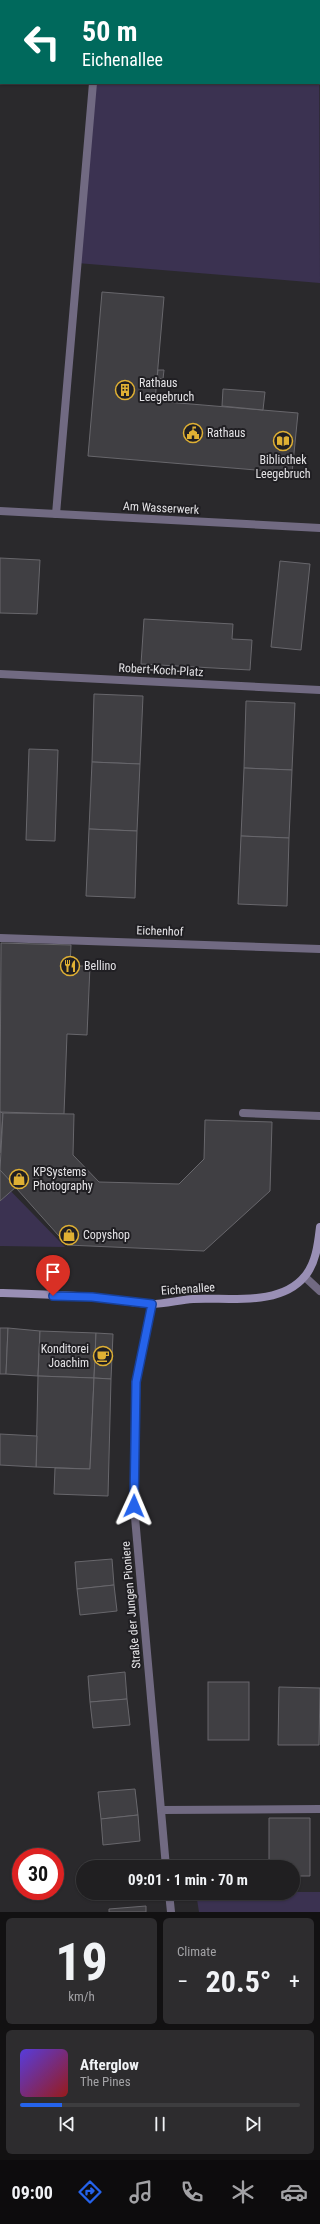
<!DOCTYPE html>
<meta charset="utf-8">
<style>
body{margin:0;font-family:"Roboto Condensed",sans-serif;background:#2d2c2e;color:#f1f3f6;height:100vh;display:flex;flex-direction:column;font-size:15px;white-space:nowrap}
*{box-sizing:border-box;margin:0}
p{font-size:13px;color:#a2a2a5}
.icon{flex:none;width:22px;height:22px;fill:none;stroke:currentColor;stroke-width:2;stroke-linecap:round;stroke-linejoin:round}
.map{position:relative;height:1912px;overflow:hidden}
.drawer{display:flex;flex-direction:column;gap:6px;padding:6px;background:#121112;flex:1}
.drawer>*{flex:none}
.banner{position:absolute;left:0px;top:0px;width:320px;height:84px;box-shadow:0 1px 3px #0004,0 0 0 1px #3d3d3f;background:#00695c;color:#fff;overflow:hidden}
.speed{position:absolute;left:12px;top:1848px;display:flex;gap:8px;font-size:20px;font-weight:700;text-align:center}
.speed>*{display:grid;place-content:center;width:52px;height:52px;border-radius:50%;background:#201f21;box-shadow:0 1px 3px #0004,0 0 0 1px #3d3d3f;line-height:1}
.speed .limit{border:6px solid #d22;background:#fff;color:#111}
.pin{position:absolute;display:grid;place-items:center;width:34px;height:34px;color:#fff;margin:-41px -17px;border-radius:50% 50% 50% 0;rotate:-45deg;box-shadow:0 0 4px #0007}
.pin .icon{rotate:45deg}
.me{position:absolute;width:44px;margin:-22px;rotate:1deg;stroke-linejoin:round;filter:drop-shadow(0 0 3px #0008)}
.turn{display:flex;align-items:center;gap:14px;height:84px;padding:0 16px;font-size:18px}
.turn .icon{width:52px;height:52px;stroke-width:2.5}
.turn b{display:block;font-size:28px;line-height:34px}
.big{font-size:30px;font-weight:700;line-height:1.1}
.drawer .card{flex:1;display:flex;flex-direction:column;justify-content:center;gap:6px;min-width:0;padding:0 14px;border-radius:6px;background:#2d2c2e}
.drawer .dial{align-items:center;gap:0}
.dial b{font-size:52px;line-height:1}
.song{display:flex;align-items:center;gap:12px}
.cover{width:48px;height:48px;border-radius:6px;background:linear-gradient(135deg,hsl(250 70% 55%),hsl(0 70% 35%))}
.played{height:4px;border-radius:2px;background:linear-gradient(90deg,#2563eb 15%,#3d3d3f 15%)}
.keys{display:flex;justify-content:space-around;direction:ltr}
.heat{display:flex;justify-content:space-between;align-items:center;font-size:22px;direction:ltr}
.drawer .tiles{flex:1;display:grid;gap:6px;grid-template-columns:1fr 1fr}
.card:last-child{grid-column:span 2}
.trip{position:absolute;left:76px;top:1860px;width:224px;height:40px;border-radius:20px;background:#201f21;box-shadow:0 1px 3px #0004,0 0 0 1px #3d3d3f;font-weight:700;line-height:40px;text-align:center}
.tab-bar{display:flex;height:64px;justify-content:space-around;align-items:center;background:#0d0c0d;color:#a2a2a5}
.tab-bar .icon{width:28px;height:28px}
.tab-bar .current{color:#2563eb}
.tab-bar b{font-size:18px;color:#f1f3f6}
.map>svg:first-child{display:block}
</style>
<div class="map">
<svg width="320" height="1912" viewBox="0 0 320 1912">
<rect width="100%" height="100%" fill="#2a292c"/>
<g fill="#3b3251">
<polygon points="105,0 256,0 268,1 105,1"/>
<polygon points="319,5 320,283 77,263 96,83 319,83"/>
<polygon points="0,1180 65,1247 0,1246"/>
<polygon points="293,1892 320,1892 320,1912 199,1912 196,1893"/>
</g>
<g fill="#403f43" stroke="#68676c">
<polygon points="102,292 164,297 155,401 298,413 292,473 88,456"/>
<polygon points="158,370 164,370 163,379 157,378"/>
<polygon points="223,389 265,392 263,410 222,406"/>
<polygon points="0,558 40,560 37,614 0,613"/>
<polygon points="280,561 310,564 301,650 271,647"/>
<polygon points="144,619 233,624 232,639 252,640 250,670 141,664"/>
<polygon points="94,694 143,696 140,764 92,762"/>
<polygon points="246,701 295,703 292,770 244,768"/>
<polygon points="29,749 58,750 55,841 26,840"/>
<polygon points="92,762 140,764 137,831 89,829"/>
<polygon points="244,768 292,770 289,838 241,836"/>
<polygon points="89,829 137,831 135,898 86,896"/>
<polygon points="241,836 289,838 287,906 238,904"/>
<polygon points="1,943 71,945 70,966 90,966 87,1035 67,1034 64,1114 0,1112"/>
<polygon points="0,1112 3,1113 0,1153"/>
<polygon points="3,1113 74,1114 73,1155 99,1182 179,1184 204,1159 205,1120 272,1122 270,1191 204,1251 67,1245 0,1170"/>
<polygon points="0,1170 16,1187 0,1201"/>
<polygon points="0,1328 8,1328 6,1374 0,1374"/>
<polygon points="8,1328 40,1331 38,1376 6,1374"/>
<polygon points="40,1331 96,1333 94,1378 38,1376"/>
<polygon points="96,1333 113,1334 111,1379 94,1378"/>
<polygon points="38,1376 94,1378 90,1469 36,1467"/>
<polygon points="94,1378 111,1379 108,1496 54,1494 55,1468 90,1469"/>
<polygon points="0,1434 37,1436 36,1467 0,1465"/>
<polygon points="112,1559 114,1585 77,1589 75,1562"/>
<polygon points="114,1585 117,1611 80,1615 77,1589"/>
<polygon points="125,1672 127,1699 90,1702 88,1676"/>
<rect x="208" y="1682" width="41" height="58"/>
<polygon points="279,1687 320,1688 319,1745 278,1745"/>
<polygon points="127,1699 130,1725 93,1728 90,1702"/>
<polygon points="135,1789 138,1815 101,1819 98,1792"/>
<polygon points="138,1815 140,1841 103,1845 101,1819"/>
<polygon points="269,1818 310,1818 310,1876 293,1876 293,1867 269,1867"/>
<polygon points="146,1906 146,1912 109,1912 109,1909"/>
</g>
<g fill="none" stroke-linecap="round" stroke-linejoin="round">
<g stroke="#716a82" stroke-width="8">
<polyline points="100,1 100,0"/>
<polyline points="319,19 320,19"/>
<polyline points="56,514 93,83"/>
<polyline points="243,1113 320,1116"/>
<polyline points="161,1810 320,1809"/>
</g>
<g stroke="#716a82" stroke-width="8">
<polyline points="0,511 320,528"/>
<polyline points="0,674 320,690"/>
<polyline points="0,938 320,949"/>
<polyline points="305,1277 320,1291"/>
<polyline points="152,1304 136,1382 134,1506 166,1867"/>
<polyline points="169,1893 171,1912"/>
</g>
<path stroke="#998fb5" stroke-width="8" d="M0,1293C31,1294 63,1295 94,1297C113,1299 132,1303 151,1304C165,1304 179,1300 193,1299C228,1297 280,1307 305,1276C316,1263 318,1244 320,1227"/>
</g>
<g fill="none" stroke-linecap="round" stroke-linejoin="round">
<g stroke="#184099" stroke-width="10">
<polyline id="route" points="53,1296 92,1297 152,1304 136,1382 134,1506"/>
</g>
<use href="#route" stroke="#2563eb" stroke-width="7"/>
</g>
<defs>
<g id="building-ring" transform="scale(1)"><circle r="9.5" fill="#201f23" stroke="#dfb034" stroke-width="1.5"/><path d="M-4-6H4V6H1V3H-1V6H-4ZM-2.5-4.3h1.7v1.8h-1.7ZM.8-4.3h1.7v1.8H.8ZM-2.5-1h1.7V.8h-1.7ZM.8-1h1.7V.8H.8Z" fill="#dfb034"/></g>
<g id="civic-ring" transform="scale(1)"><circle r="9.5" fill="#201f23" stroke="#dfb034" stroke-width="1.5"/><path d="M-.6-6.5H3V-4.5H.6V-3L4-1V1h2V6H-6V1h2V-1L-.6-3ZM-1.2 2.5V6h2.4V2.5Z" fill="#dfb034"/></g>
<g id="library-ring" transform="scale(1)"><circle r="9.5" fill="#201f23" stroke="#dfb034" stroke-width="1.5"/><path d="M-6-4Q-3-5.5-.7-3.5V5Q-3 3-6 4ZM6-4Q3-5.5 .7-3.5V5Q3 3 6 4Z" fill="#dfb034"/></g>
<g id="restaurant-ring" transform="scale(1)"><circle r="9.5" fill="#201f23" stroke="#dfb034" stroke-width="1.5"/><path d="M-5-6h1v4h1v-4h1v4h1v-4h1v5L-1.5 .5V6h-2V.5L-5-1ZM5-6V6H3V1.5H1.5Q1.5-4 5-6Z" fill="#dfb034"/></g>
<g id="shop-ring" transform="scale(1)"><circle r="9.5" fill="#201f23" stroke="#dfb034" stroke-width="1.5"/><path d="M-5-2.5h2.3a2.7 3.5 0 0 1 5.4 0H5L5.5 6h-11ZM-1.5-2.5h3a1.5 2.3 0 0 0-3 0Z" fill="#dfb034"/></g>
<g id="cafe-ring" transform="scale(1)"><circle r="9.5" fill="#201f23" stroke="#dfb034" stroke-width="1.5"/><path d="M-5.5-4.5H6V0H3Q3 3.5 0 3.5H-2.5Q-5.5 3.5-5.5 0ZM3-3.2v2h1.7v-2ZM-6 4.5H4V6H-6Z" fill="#dfb034"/></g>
</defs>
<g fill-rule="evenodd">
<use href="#building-ring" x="125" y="390"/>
<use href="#civic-ring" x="193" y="433"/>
<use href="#library-ring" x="283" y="441"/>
<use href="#restaurant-ring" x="70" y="966"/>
<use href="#shop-ring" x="19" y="1179"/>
<use href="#shop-ring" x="69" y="1235"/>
<use href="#cafe-ring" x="103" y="1356"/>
</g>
<g text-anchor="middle" stroke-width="4" stroke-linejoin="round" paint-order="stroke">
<g font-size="12" fill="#e4e3e6" stroke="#201f23" text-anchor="start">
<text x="139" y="387">Rathaus<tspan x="139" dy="14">Leegebruch</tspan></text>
<text x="207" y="437">Rathaus</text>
<text x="283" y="464" text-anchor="middle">Bibliothek<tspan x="283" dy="14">Leegebruch</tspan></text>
<text x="84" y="970">Bellino</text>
<text x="33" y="1176">KPSystems<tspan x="33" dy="14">Photography</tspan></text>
<text x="83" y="1239">Copyshop</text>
<text x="89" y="1353" text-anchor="end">Konditorei<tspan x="89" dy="14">Joachim</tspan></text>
</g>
<g font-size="12" fill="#e4e3e6" stroke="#201f23">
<text transform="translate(161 508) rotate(3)" y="4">Am Wasserwerk</text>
<text transform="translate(161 670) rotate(3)" y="4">Robert-Koch-Platz</text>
<text transform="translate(160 931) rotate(2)" y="4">Eichenhof</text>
<text transform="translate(188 1289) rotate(-4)" y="4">Eichenallee</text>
<text transform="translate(131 1605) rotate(-95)" y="4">Straße der Jungen Pioniere</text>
</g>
</g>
</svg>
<div class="speed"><div class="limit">30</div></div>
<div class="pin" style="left:53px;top:1296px;background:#d93025"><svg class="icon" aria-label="arrive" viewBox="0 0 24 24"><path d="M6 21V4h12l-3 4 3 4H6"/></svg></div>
<svg class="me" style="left:134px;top:1506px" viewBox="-20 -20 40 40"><path d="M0-17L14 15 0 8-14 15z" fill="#2563eb" stroke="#fff" stroke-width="4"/></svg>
<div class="trip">09:01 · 1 min · 70 m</div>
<div class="banner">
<div class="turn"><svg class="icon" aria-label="left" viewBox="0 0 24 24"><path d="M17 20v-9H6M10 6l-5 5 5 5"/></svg><div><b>50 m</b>Eichenallee</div></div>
</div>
</div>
<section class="drawer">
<div class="tiles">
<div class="card dial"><b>19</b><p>km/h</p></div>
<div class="card"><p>Climate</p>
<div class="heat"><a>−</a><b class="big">20.5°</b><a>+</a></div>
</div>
<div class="card">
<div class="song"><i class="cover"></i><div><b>Afterglow</b><p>The Pines</p></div></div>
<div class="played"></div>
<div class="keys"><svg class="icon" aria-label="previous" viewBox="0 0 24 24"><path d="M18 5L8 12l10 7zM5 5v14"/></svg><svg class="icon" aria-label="pause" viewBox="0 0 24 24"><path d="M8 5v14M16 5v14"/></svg><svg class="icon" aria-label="next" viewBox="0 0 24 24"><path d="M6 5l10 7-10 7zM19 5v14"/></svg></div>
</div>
</div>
</section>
<nav class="tab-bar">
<b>09:00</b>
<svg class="icon current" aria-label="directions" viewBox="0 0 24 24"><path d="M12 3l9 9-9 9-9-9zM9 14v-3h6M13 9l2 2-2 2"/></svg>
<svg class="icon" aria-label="music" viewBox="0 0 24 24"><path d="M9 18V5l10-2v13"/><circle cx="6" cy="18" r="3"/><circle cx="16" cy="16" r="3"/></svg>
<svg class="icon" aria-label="phone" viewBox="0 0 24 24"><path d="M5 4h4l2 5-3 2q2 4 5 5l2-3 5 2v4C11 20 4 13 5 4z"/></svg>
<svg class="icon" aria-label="climate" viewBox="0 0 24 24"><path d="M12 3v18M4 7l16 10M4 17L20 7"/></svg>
<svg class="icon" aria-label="car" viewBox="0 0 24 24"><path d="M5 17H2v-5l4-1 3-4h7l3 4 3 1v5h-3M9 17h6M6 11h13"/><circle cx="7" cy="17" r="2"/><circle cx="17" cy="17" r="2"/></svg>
</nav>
